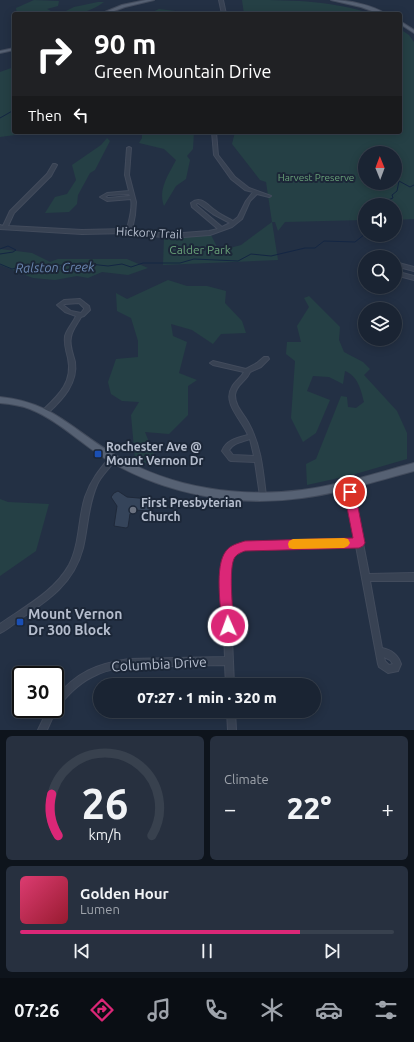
<!DOCTYPE html>
<meta charset="utf-8">
<style>
body{margin:0;font-family:Ubuntu,sans-serif;background:#27303f;color:#f1f3f6;height:100vh;display:flex;flex-direction:column;font-size:15px;white-space:nowrap}
*{box-sizing:border-box;margin:0}
p{font-size:13px;color:#9fa4ac}
.icon{flex:none;width:22px;height:22px;fill:none;stroke:currentColor;stroke-width:2;stroke-linecap:round;stroke-linejoin:round}
.map{position:relative;height:730px;overflow:hidden}
.side{display:flex;flex-direction:column;gap:6px;padding:6px;background:#0e141c;flex:1}
.side>*{flex:none}
.guide{position:absolute;left:12px;top:12px;width:390px;height:122px;border-radius:4px;box-shadow:0 2px 10px #0003,0 0 0 1px #38414e;background:#202124;color:#fff;overflow:hidden}
.needle{width:26px;rotate:359deg}
.controls{position:absolute;left:358px;top:146px;display:grid;gap:8px}
.controls a{display:grid;place-items:center;width:44px;height:44px;border-radius:50%;background:#1a2433;box-shadow:0 2px 10px #0003,0 0 0 1px #38414e;font-size:20px}
.speed{position:absolute;left:12px;top:666px;display:flex;gap:8px;font-size:20px;font-weight:700;text-align:center}
.speed>*{display:grid;place-content:center;width:52px;height:52px;border-radius:50%;background:#1a2433;box-shadow:0 2px 10px #0003,0 0 0 1px #38414e;line-height:1}
.speed .limit{border:2px solid #111;border-radius:6px;background:#fff;color:#111}
.pin{position:absolute;display:grid;place-items:center;width:34px;height:34px;color:#fff;margin:-17px;border:2px solid #fff;border-radius:50%;box-shadow:0 1px 4px #0007}
.me{position:absolute;width:44px;margin:-22px;rotate:358deg;stroke-linejoin:round;filter:drop-shadow(0 0 3px #0008)}
.turn{display:flex;align-items:center;gap:14px;height:84px;padding:0 16px;font-size:18px}
.turn .icon{width:52px;height:52px;stroke-width:2.5}
.turn b{display:block;font-size:28px;line-height:34px}
.then{display:flex;align-items:center;height:38px;padding:0 16px;background:#0003;gap:8px;font-size:15px}
.big{font-size:30px;font-weight:800;line-height:1.1}
.side .card{flex:1;display:flex;flex-direction:column;justify-content:center;gap:6px;min-width:0;padding:0 14px;border-radius:6px;background:#27303f}
.side .dial{align-items:center;gap:0}
.dial svg{height:104px;overflow:visible;fill:none;stroke:#38414e;stroke-width:7;stroke-linecap:round;text-anchor:middle}
.dial text{fill:#f1f3f6;stroke:none}
.song{display:flex;align-items:center;gap:12px}
.cover{width:48px;height:48px;border-radius:6px;background:linear-gradient(135deg,hsl(340 70% 55%),hsl(350 70% 35%))}
.played{height:4px;border-radius:2px;background:linear-gradient(90deg,#db2777 75%,#38414e 75%)}
.keys{display:flex;justify-content:space-around;direction:ltr}
.heat{display:flex;justify-content:space-between;align-items:center;font-size:22px;direction:ltr}
.side .tiles{flex:1;display:grid;gap:6px;grid-template-columns:1fr 1fr}
.card:last-child{grid-column:span 2}
.trip{position:absolute;left:93px;top:678px;width:228px;height:40px;border-radius:20px;background:#1a2433;box-shadow:0 2px 10px #0003,0 0 0 1px #38414e;font-weight:800;line-height:40px;text-align:center}
.menu{display:flex;height:64px;justify-content:space-around;align-items:center;background:#0a0e14;color:#9fa4ac}
.menu .icon{width:28px;height:28px}
.menu .current{color:#db2777}
.menu b{font-size:18px;color:#f1f3f6}
.map>svg:first-child{display:block}
</style>
<div class="map">
<svg width="414" height="730" viewBox="0 0 414 730">
<rect width="100%" height="100%" fill="#233044"/>
<g fill="#254045" fill-rule="evenodd">
<polygon points="34,0 59,1 58,6 47,9 53,12 49,14 17,14 16,8"/>
<path d="M242,0C286,0 331,0 372,14H244Z"/>
<path d="M98,2H104C89,13 76,14 60,14L74,7Z"/>
<polygon points="159,9 200,14 148,14"/>
<path d="M400,29L409,35L414,42V219L395,220V205H365V220L285,222L278,231L275,222H272L278,260L163,265L164,237L211,235L219,251L241,245L272,222L266,182L260,180L232,144L235,132H400ZM365,153H395V183H365Z"/>
<polygon points="14,67 14,132 38,132 0,137 0,72"/>
<path d="M142,132H194L193,149L187,156L190,160L186,179L176,186L164,206C158,189 168,176 176,160L164,149L139,143L142,138Z"/>
<polygon points="107,138 110,141 95,170 90,173 78,195 77,204 69,212 45,213 55,197 67,194 76,180 72,165 101,145"/>
<polygon points="0,249 32,253 50,262 58,259 127,259 148,268 128,275 102,272 88,278 77,276 55,280 33,278 0,265"/>
<polygon points="168,280 187,286 207,286 226,291 225,303 242,321 246,333 221,334 213,344 192,330 171,324 173,336 187,342 179,373 197,380 188,386 188,415 169,434 145,432 159,467 135,460 131,415 139,402 122,401 111,394 108,382 116,359 138,357 138,341 131,318 117,311 116,293 127,299"/>
<path d="M309,296L340,327L339,340L344,352L363,362L370,369L364,375L397,411L407,433V459L352,475L307,485L306,464L316,459L341,396L347,397L348,407L356,408L364,402C361,390 358,376 345,371L343,384L329,377L313,376L307,391L330,400L316,433L303,442L291,418L295,361L286,354L287,342H301L297,326L309,307L304,298Z"/>
<polygon points="0,499 8,502 49,504 36,551 0,576"/>
</g>
<g fill="none" stroke-linecap="round" stroke-linejoin="round">
<g stroke="#142643" stroke-width="1">
<polyline points="0,118 14,110"/>
<polyline points="376,205 393,198 392,195 397,191 399,181 410,187 414,185"/>
<polyline points="365,219 359,223 360,226 365,227"/>
<polyline points="0,249 8,246 16,250 13,252 0,254"/>
<polyline points="0,264 12,269 25,266 71,265 81,263 108,266 122,264 131,267 143,263 180,263 194,259 238,261 251,254 271,256 305,248 315,248 324,241 355,242 365,234"/>
</g>
</g>
<polygon fill="#35445a" stroke="#1f293a" points="118,491 127,497 150,499 152,500 151,510 149,511 134,510 130,514 128,527 126,528 114,526 117,506 111,497 114,493"/>
<g fill="none" stroke-linecap="round" stroke-linejoin="round">
<g stroke="#424b5c" stroke-width="2">
<g id="minor">
<polygon points="219,0 223,0 226,14 222,14"/>
<path d="M212,132H216L218,155L235,177L249,188L271,196L269,197L257,194L250,201L242,219L232,227L210,235L170,238L129,233L82,234L0,229V225L3,226L10,211L47,174L53,164H55L57,165L51,176L14,213L8,226L82,230L127,229C129,220 133,209 131,199L107,201L100,197L107,193L129,191L125,175L127,148L129,147L131,148L129,175L136,202L135,215L132,230L170,234L209,231L218,229L192,207L191,203C201,195 207,205 216,211C221,215 228,218 233,221L238,217L246,201L253,192L245,190L231,179L214,155ZM129,194L130,196L108,198L105,197L108,195ZM198,203L213,214L230,223L222,227L196,205V204Z"/>
<polygon points="395,262 414,267 414,271 395,266"/>
<polygon points="395,271 414,276 414,280 395,275"/>
<path d="M80,299L89,306L90,310L84,316L81,317C78,323 72,330 71,337C69,345 73,354 75,362C78,383 63,399 48,413H44L43,411L44,409C60,394 73,381 68,358C66,351 64,343 65,336C67,329 73,323 76,316L65,312L57,305L64,300ZM79,303L84,308V309L81,313L71,311L63,305L65,304Z"/>
<path d="M264,357H268L269,359L261,367L250,372C247,381 236,384 235,395C235,406 243,413 248,422C261,445 263,470 266,496L265,498L263,499L261,498L260,496L255,462L231,461L229,460L222,451C226,440 237,438 248,435C242,420 222,403 232,387C235,381 241,378 244,372L213,365L210,363L213,361L246,369L257,363ZM250,439L254,456L233,455L229,450C233,443 242,442 250,439Z"/>
<path d="M113,455L115,456L116,458C111,468 101,475 97,485C88,505 88,527 83,548C74,583 49,600 20,619C14,624 7,630 0,633V624C24,607 54,592 69,565C80,544 78,519 85,497C91,480 99,470 111,456Z"/>
<path d="M346,482L348,483L353,492L369,574L414,573V581H370L382,648C392,650 398,655 401,664L398,671L388,673L379,667L378,664L356,546L246,549L233,556L229,568L234,685H226L225,665C208,665 190,666 173,666C147,666 116,664 92,677C78,684 68,695 58,707L56,708L55,712L47,730H38L48,709H55V698C77,672 96,664 129,659L225,657L221,568L227,552L245,543L355,540L347,492L343,485L344,483ZM384,657L390,660L393,664L389,665L385,661Z"/>
<polygon points="227,711 235,711 236,730 228,730"/>
</g>
</g>
<g stroke="#424b5c" stroke-width="2">
<g id="major">
<polygon points="146,0 154,0 125,7 106,14 100,14 122,5"/>
<path d="M331,0C347,0 373,5 386,14H380L361,7Z"/>
<polygon points="400,21 414,30 414,33 400,24"/>
<polygon points="14,48 14,50 0,53 0,51"/>
<path d="M0,397C54,402 74,432 117,456C172,488 239,498 302,490C340,485 377,473 414,463V471C377,481 340,493 302,498C237,507 168,495 111,462C83,446 60,421 30,409C20,405 10,404 0,403Z"/>
</g>
</g>
<use href="#minor" fill="#384253" fill-rule="evenodd"/>
<use href="#major" fill="#566173" fill-rule="evenodd"/>
</g>
<path fill="#db2777" stroke="#8e194d" d="M350,487L353,489L355,492L365,543L363,546L359,548L245,551C242,552 237,554 235,557C228,566 233,613 234,626L232,630L228,632L224,630L222,626C221,608 214,566 226,551C230,545 239,543 245,541L353,538L344,492L346,489Z"/>
<polygon fill="#f59e0b" points="344,538 348,539 350,543 348,546 344,548 293,549 289,548 288,544 289,541 293,539"/>
<g fill="#1a4fb4" stroke="#1c2738" stroke-width="1.5">
<rect x="94" y="450" width="8" height="8" rx="2"/>
<rect x="16" y="618" width="8" height="8" rx="2"/>
</g>
<circle fill="#6b7280" stroke="#1c2738" stroke-width="1.5" cx="133" cy="510" r="4"/>
<g text-anchor="middle" stroke-width="4" stroke-linejoin="round" paint-order="stroke">
<g font-size="10" fill="#69a178" stroke="#1c2738">
<text x="316" y="181">Harvest Preserve</text>
</g>
<g font-size="12" fill="#b5bdcd" stroke="#1c2738">
<text transform="translate(149 233) rotate(3)" y="4">Hickory Trail</text>
</g>
<g font-size="12" fill="#69a178" stroke="#1c2738">
<text x="200" y="254">Calder Park</text>
</g>
<g font-size="12" font-weight="bold" fill="#b5bdcd" stroke="#1c2738" text-anchor="start">
<text x="106" y="451">Rochester Ave @<tspan x="106" dy="14">Mount Vernon Dr</tspan></text>
<text x="141" y="507">First Presbyterian<tspan x="141" dy="14">Church</tspan></text>
</g>
<g font-size="13" font-style="italic" fill="#6a86b0" stroke="#1c2738">
<text transform="translate(55 267) rotate(-1)" y="5">Ralston Creek</text>
</g>
<g font-size="14" font-weight="bold" fill="#b5bdcd" stroke="#1c2738" text-anchor="start">
<text x="28" y="619">Mount Vernon<tspan x="28" dy="16">Dr 300 Block</tspan></text>
</g>
<g font-size="14" fill="#b5bdcd" stroke="#1c2738">
<text transform="translate(159 664) rotate(-3)" y="5">Columbia Drive</text>
</g>
</g>
</svg>
<div class="controls">
<a><svg class="needle" viewBox="-14 -14 28 28"><path d="M0-13l5 13h-10z" fill="#e53935"/><path d="M0 13l5-13h-10z" fill="#9fa4ac"/></svg></a>
<a><svg class="icon" aria-label="sound" viewBox="0 0 24 24"><path d="M4 9h4l5-4v14l-5-4H4zM17 9q2 3 0 6"/></svg></a>
<a><svg class="icon" aria-label="search" viewBox="0 0 24 24"><circle cx="10" cy="10" r="6"/><path d="M15 15l6 6"/></svg></a>
<a><svg class="icon" aria-label="layers" viewBox="0 0 24 24"><path d="M12 4l9 5-9 5-9-5zM3 14l9 5 9-5"/></svg></a>
</div>
<div class="speed"><div class="limit">30</div></div>
<div class="pin" style="left:350px;top:492px;background:#d93025"><svg class="icon" aria-label="arrive" viewBox="0 0 24 24"><path d="M6 21V4h12l-3 4 3 4H6"/></svg></div>
<svg class="me" style="left:228px;top:626px" viewBox="-20 -20 40 40"><circle r="17" fill="#db2777" stroke="#fff" stroke-width="3"/><path d="M0-11L8 9 0 5-8 9z" fill="#fff"/></svg>
<div class="trip">07:27 · 1 min · 320 m</div>
<div class="guide">
<div class="turn"><svg class="icon" aria-label="right" viewBox="0 0 24 24"><path d="M7 20v-9h11M14 6l5 5-5 5"/></svg><div><b>90 m</b>Green Mountain Drive</div></div>
<div class="then">Then<svg class="icon" aria-label="left" viewBox="0 0 24 24"><path d="M17 20v-9H6M10 6l-5 5 5 5"/></svg></div>
</div>
</div>
<section class="side">
<div class="tiles">
<div class="card dial"><svg viewBox="0 0 100 80">
<path d="M14 69A42 42 0 1 1 86 69"/>
<path d="M14 69A42 42 0 0 1 9 37" stroke="#db2777"/>
<text x="50" y="56" font-size="32" font-weight="700">26</text>
<text x="50" y="72" font-size="11">km/h</text>
</svg></div>
<div class="card"><p>Climate</p>
<div class="heat"><a>−</a><b class="big">22°</b><a>+</a></div>
</div>
<div class="card">
<div class="song"><i class="cover"></i><div><b>Golden Hour</b><p>Lumen</p></div></div>
<div class="played"></div>
<div class="keys"><svg class="icon" aria-label="previous" viewBox="0 0 24 24"><path d="M18 5L8 12l10 7zM5 5v14"/></svg><svg class="icon" aria-label="pause" viewBox="0 0 24 24"><path d="M8 5v14M16 5v14"/></svg><svg class="icon" aria-label="next" viewBox="0 0 24 24"><path d="M6 5l10 7-10 7zM19 5v14"/></svg></div>
</div>
</div>
</section>
<nav class="menu">
<b>07:26</b>
<svg class="icon current" aria-label="directions" viewBox="0 0 24 24"><path d="M12 3l9 9-9 9-9-9zM9 14v-3h6M13 9l2 2-2 2"/></svg>
<svg class="icon" aria-label="music" viewBox="0 0 24 24"><path d="M9 18V5l10-2v13"/><circle cx="6" cy="18" r="3"/><circle cx="16" cy="16" r="3"/></svg>
<svg class="icon" aria-label="phone" viewBox="0 0 24 24"><path d="M5 4h4l2 5-3 2q2 4 5 5l2-3 5 2v4C11 20 4 13 5 4z"/></svg>
<svg class="icon" aria-label="climate" viewBox="0 0 24 24"><path d="M12 3v18M4 7l16 10M4 17L20 7"/></svg>
<svg class="icon" aria-label="car" viewBox="0 0 24 24"><path d="M5 17H2v-5l4-1 3-4h7l3 4 3 1v5h-3M9 17h6M6 11h13"/><circle cx="7" cy="17" r="2"/><circle cx="17" cy="17" r="2"/></svg>
<svg class="icon" aria-label="filters" viewBox="0 0 24 24"><path d="M4 7h16M4 17h16"/><circle cx="9" cy="7" r="2"/><circle cx="15" cy="17" r="2"/></svg>
</nav>
